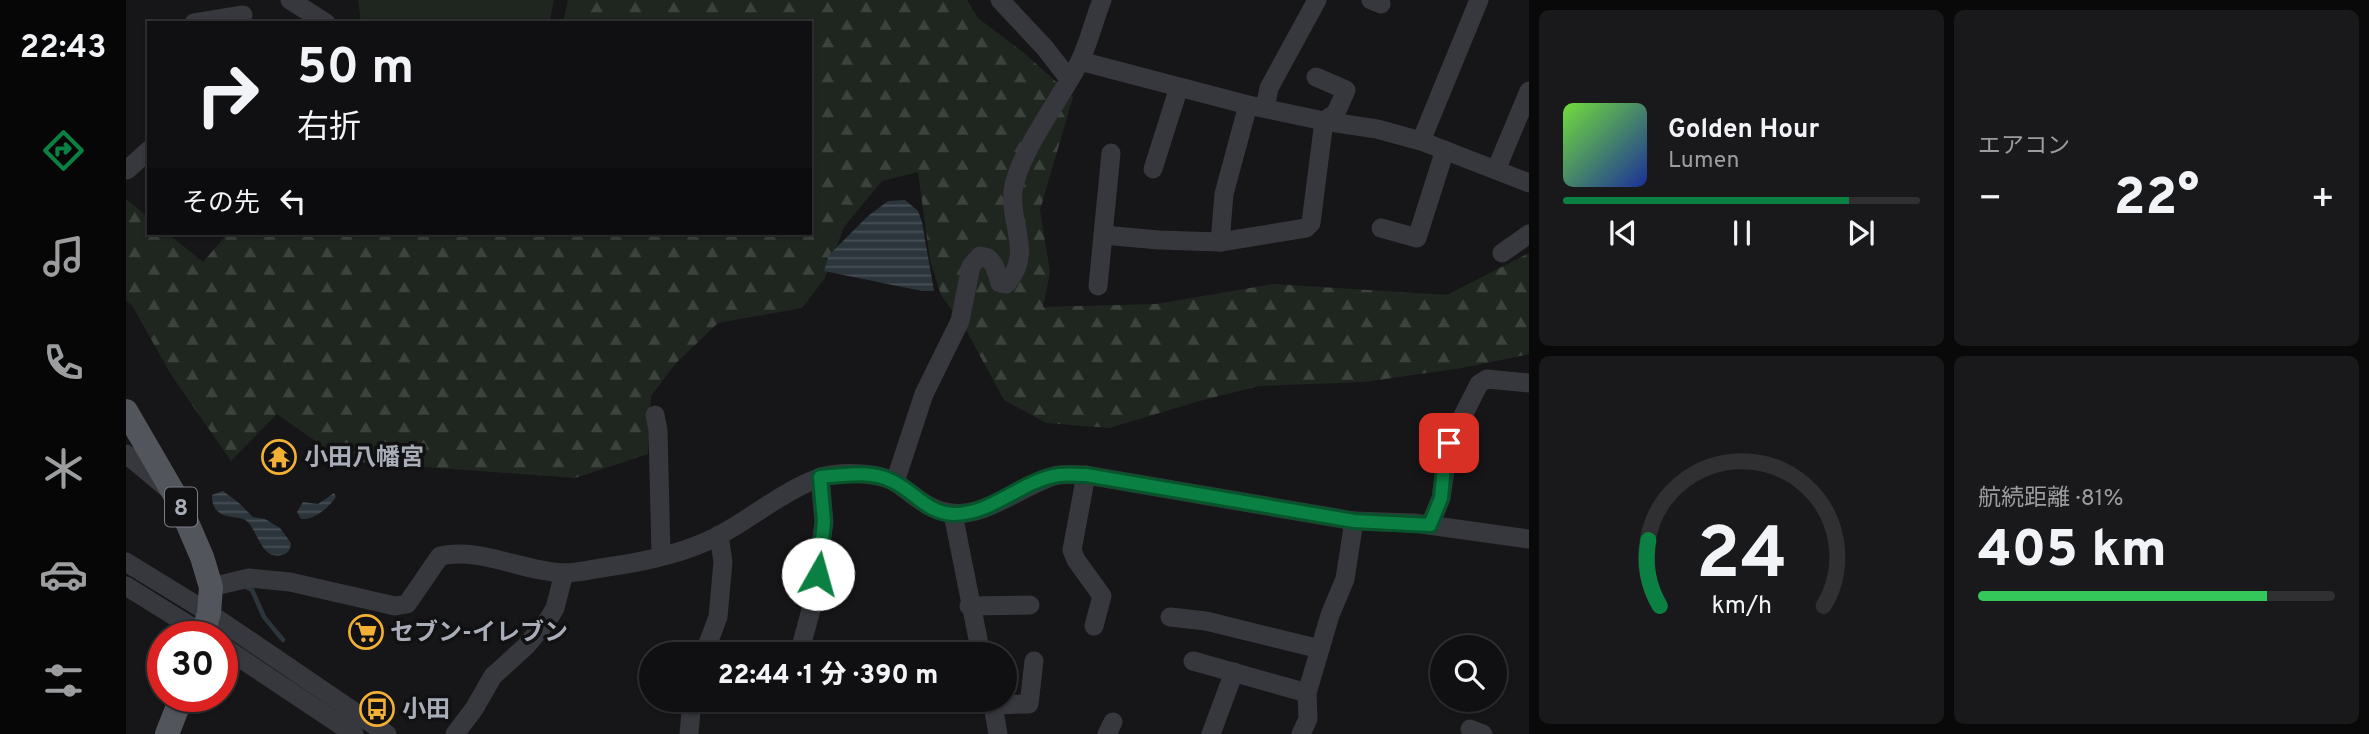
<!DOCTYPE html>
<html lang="ja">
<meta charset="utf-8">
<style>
body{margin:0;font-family:Overpass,"Noto Sans JP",sans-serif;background:#19191b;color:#f1f3f6;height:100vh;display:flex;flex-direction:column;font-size:26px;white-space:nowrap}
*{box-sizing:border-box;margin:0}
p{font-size:23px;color:#9c9d9f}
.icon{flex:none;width:38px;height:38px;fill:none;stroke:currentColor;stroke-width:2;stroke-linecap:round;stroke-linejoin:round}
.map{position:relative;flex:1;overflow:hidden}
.sheet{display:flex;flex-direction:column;gap:10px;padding:10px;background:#09090a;width:840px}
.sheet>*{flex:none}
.banner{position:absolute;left:21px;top:21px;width:665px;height:214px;border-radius:0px;box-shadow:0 2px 5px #0004,0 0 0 2px #303032;background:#101012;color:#f1f3f6;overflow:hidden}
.buttons{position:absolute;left:1304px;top:635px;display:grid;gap:14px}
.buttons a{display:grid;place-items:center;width:77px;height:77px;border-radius:50%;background:#101012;box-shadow:0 2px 5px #0004,0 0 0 2px #303032;font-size:35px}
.speed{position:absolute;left:21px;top:621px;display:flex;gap:14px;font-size:35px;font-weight:700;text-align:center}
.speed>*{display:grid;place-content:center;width:91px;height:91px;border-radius:50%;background:#101012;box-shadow:0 2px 5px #0004,0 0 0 2px #303032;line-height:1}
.speed .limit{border:10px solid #d22;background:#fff;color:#111}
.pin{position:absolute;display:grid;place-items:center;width:60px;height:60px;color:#fff;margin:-30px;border-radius:14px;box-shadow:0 4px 10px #0006}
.me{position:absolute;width:77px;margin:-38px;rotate:7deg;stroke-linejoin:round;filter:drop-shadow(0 0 5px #0008)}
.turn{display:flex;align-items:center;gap:24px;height:147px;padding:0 35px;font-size:32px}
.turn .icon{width:91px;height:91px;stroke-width:2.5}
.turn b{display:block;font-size:49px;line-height:60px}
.then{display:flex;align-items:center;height:66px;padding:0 35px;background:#0003;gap:14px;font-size:26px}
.big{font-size:52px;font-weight:800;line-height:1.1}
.sheet .tile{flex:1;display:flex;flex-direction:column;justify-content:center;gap:10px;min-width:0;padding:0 24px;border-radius:10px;background:#19191b}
.sheet .dial{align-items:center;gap:0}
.dial svg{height:182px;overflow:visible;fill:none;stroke:#303032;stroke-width:7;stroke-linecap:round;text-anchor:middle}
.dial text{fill:#f1f3f6;stroke:none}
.song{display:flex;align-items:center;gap:21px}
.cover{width:84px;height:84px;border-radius:10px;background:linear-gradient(135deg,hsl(100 70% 55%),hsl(230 70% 35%))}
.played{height:7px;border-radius:4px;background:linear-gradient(90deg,#0b8043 80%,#303032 80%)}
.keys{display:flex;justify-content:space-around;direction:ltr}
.heat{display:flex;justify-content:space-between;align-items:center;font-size:38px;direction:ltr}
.charge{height:10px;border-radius:5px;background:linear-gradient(90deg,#34c759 81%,#303032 0)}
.sheet .tiles{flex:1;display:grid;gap:10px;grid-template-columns:repeat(2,1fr)}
.trip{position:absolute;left:513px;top:642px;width:378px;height:70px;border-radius:35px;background:#101012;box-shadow:0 2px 5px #0004,0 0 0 2px #303032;font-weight:800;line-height:70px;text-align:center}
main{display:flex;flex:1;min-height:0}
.dock{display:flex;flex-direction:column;width:126px;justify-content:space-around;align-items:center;background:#060607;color:#9c9d9f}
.dock .icon{width:49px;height:49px}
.dock .on{color:#0b8043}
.dock b{font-size:32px;color:#f1f3f6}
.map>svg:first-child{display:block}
</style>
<main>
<nav class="dock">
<b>22:43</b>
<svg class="icon on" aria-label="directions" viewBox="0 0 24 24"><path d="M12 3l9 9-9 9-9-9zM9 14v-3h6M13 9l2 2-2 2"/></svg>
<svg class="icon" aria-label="music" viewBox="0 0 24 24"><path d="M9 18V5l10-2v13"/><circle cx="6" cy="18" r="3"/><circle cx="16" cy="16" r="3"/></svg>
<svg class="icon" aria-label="phone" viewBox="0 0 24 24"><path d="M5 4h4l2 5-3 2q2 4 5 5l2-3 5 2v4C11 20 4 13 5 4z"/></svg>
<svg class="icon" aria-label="climate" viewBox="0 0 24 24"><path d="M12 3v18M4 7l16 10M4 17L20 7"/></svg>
<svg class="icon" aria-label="car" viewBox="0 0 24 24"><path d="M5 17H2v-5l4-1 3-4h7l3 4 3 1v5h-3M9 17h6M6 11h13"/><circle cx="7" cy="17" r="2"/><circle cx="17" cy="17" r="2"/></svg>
<svg class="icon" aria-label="filters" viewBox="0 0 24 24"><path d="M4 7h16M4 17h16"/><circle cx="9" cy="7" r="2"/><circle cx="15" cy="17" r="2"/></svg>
</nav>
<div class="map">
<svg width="1403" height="734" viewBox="0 0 1403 734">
<defs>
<pattern id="forest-firs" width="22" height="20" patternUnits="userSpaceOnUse" patternTransform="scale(1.75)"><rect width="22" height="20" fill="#1e261f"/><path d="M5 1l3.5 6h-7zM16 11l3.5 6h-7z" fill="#3c433d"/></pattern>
<pattern id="water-rules" width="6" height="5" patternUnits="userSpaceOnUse" patternTransform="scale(1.75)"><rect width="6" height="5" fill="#2c353c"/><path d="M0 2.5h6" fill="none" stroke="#485056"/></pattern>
</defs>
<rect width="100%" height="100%" fill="#161618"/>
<polygon fill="url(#forest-firs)" points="442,0 841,0 852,18 898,53 947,97 914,210 924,272 917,307 1030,304 1148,284 1321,295 1403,253 1403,354 1336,368 1238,382 1133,386 1077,400 983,428 920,423 878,400 840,330 815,295 804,260 792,172 756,181 718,227 699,278 676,308 592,323 550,363 525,396 522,454 449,478 218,461 151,414 105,461 44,373 7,307 0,300 0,199 23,218 23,233 41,233 77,262 102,233 684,233 684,23 437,23"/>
<polygon fill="#1e261f" points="232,0 428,0 423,23 235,23"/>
<g fill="url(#water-rules)">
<polygon points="779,200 792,211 796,222 808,291 796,291 698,271 703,255 742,216 762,201"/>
<path d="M97,491L113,503L127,517L139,519L154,528L165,543C164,549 163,553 156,555C136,560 132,533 122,522C114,513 86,524 86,495Z"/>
<path d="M208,493L210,497C202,508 189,520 175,519L171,512L177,502L192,504Z"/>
</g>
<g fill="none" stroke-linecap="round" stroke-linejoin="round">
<polyline stroke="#2c353c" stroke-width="4.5" points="122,588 126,590 138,617 157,640"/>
<g stroke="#37383d" stroke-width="19">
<polyline points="164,0 200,23"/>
<polyline points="874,0 919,48 943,79"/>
<polyline points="1245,0 1255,4"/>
<polyline points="68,23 117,15"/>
<polyline points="954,61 1122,105 1198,121 1251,129 1295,141 1403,183"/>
<polyline points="1139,108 1143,88 1191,0"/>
<polyline points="1295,141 1353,0"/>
<polyline points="1027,169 1053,87"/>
<polyline points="1,170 23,150"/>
<polyline points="1370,170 1403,91"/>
<polyline points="1255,228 1291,238 1319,150"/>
<polyline points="977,235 1033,240 1094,242 1098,194 1122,105"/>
<polyline points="1094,242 1180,228 1185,223 1198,121 1210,113 1220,90 1190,77"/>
<polyline points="1376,253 1403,234"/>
<polyline points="972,286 985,153"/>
<polyline points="529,415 532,430 535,555"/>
<polyline points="0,454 42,489"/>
<polyline points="960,475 946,550 950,560 976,596 968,626"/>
<path d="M769,482L798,394L834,321L845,266L854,256L862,258L868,265L874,283L880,284C908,254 883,224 887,191C892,153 936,97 954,61C963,42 968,20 976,0"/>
<polyline points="827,514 855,654"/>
<polyline points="1304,525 1315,498 1323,443 1353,384 1361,379 1403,383"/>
<polyline points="0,562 83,613 261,734"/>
<polyline points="0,586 82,637"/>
<path d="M85,587L123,578L164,582L269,606L281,604L314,556C356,547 397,572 439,573C452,573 467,569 481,567C518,562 559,553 592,536C626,518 657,491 693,478C712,471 754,472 770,483C789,495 801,510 825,513C858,518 896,486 928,476C938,473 950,475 960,475L1228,521L1288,523L1403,539"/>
<polyline points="843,606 904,605"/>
<polyline points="1044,617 1080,621 1194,649"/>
<polyline points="96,646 228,734"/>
<polyline points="578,654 592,617 597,562 593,535"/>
<polyline points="673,654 686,606 698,522 694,477"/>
<polyline points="1067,661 1181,693"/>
<polyline points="866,700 872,734"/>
<polyline points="867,705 903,704 908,661"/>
<polyline points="1344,729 1357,734"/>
<polyline points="329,734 348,709 367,676 400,646 422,620 429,608 438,573"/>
<polyline points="563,734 566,700"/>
<polyline points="981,734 987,722"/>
<polyline points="1085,734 1108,672"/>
<polyline points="1175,734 1182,719 1181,693 1204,615 1219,579 1228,521"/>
</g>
<g stroke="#53555c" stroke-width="24">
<polyline points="0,411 50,497 76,557 85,587 83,613 76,637"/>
<polyline points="41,734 56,696"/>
</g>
</g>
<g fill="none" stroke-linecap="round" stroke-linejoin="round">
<g stroke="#07532c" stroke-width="18">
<path id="route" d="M692,574L698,522L694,477C718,475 746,470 768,482C790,493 801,513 828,514C867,514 896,480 933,475C942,474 951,475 960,475L1228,521L1304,525L1315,498L1319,457L1323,443"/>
</g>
<use href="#route" stroke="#0b8043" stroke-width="12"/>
</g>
<defs>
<g id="temple-ring" transform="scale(1.75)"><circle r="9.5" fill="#111113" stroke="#f2b134" stroke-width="1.5"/><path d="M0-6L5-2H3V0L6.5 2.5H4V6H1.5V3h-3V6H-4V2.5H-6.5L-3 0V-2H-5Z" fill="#f2b134"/></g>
<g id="supermarket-ring" transform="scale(1.75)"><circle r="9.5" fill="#111113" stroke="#f2b134" stroke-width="1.5"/><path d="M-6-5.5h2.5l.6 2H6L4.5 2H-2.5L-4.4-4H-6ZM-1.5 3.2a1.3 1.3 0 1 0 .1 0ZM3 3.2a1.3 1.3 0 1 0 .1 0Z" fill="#f2b134"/></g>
<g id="bus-ring" transform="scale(1.75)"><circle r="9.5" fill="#111113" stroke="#f2b134" stroke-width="1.5"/><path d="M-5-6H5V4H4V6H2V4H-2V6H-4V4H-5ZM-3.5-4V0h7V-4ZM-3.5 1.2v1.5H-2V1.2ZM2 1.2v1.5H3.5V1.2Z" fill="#f2b134"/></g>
</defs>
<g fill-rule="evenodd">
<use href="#temple-ring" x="153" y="457"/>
<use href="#supermarket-ring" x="240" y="632"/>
<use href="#bus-ring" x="251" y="709"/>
</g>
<g text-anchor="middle" stroke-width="7" stroke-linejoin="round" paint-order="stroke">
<rect fill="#111113" stroke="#7b7e86" stroke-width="2" x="39" y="487.5" width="32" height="39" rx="5"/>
<g font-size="23" font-weight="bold" fill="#a8adb8">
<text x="55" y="515">8</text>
</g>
<g font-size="24" font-weight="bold" fill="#a8adb8" stroke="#111113" text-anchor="start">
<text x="178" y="465">小田八幡宮</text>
<text x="264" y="640">セブン-イレブン</text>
<text x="276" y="717">小田</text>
</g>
</g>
</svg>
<div class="buttons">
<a><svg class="icon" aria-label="search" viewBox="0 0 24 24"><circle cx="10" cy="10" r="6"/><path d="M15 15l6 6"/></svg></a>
</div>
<div class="speed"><div class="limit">30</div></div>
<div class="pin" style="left:1323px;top:443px;background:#d93025"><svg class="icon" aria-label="arrive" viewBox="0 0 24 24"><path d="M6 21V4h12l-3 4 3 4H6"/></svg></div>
<svg class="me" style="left:692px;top:574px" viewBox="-20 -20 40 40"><circle r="19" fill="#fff"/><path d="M0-13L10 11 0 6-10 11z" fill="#0b8043"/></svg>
<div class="trip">22:44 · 1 分 · 390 m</div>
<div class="banner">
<div class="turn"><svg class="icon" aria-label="right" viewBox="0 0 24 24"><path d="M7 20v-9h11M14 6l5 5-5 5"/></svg><div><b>50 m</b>右折</div></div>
<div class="then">その先<svg class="icon" aria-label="left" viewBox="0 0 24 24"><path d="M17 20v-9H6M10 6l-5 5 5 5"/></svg></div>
</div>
</div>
<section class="sheet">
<div class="tiles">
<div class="tile">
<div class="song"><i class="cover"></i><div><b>Golden Hour</b><p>Lumen</p></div></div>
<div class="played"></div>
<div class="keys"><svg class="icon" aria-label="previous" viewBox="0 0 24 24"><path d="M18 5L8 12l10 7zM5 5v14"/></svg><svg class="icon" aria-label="pause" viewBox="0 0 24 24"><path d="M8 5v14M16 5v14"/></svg><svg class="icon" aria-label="next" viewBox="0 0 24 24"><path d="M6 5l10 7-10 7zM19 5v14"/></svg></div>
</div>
<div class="tile"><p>エアコン</p>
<div class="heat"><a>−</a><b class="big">22°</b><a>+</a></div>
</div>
<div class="tile dial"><svg viewBox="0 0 100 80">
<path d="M14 69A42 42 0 1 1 86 69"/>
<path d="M14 69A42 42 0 0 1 9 40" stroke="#0b8043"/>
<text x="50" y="56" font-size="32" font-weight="700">24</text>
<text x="50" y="72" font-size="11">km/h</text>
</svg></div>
<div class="tile"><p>航続距離 · 81%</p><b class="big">405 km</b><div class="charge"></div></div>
</div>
</section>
</main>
